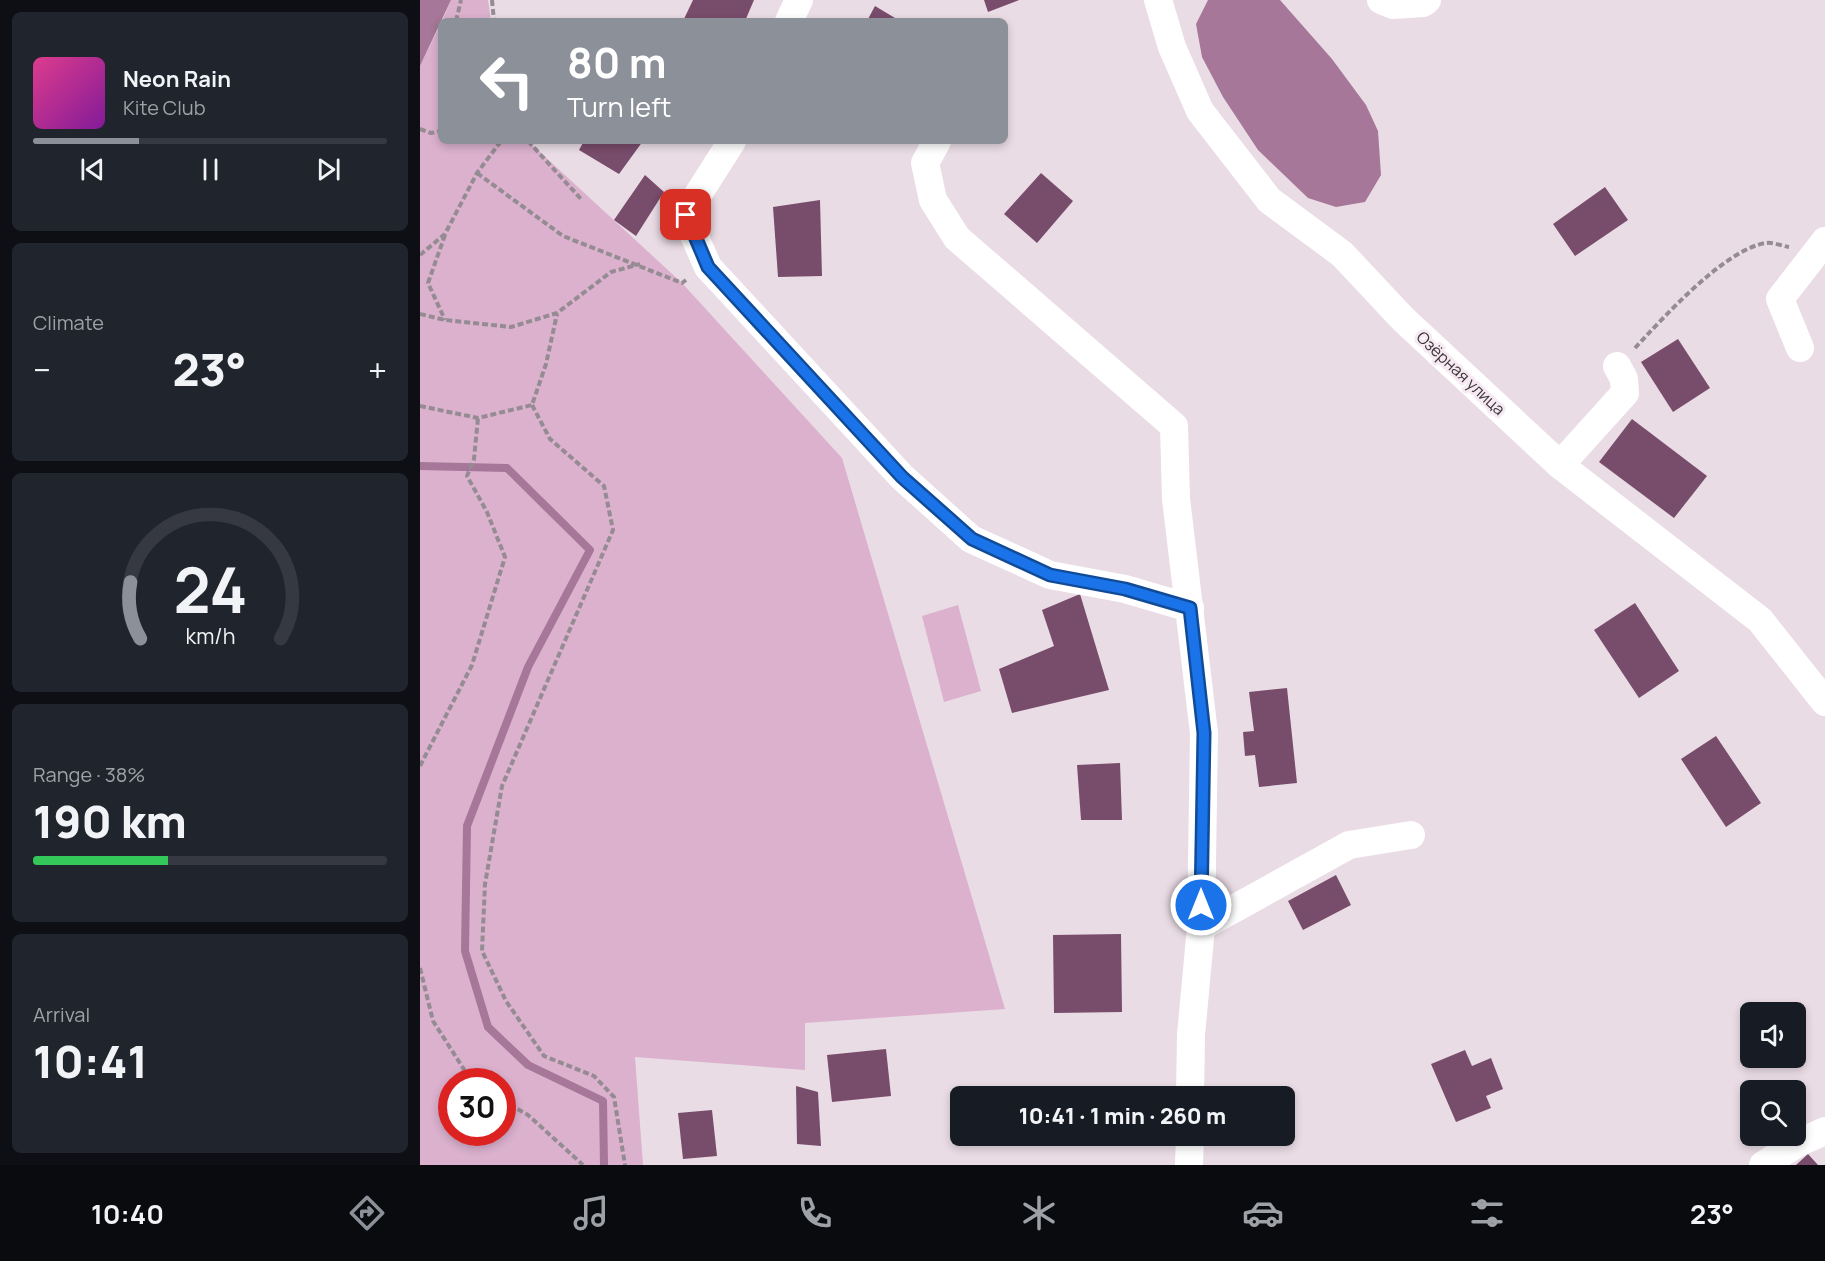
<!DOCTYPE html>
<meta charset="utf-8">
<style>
body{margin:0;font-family:Manrope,sans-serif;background:#20242c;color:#f1f3f6;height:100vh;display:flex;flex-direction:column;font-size:22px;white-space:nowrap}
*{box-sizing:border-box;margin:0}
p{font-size:20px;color:#9ea1a6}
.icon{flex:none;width:33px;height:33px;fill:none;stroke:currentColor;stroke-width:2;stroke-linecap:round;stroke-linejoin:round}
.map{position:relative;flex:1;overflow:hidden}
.side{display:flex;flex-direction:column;gap:12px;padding:12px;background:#0d0f14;width:420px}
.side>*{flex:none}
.top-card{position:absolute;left:18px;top:18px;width:570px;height:126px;border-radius:9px;box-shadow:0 3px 9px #0003;background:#8c9099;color:#fff;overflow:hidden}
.tools{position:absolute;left:1320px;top:1002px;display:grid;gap:12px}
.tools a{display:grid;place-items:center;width:66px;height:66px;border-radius:9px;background:#171b24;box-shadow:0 3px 9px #0003;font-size:30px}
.speed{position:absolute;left:18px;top:1068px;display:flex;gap:12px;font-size:30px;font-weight:700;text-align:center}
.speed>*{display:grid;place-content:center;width:78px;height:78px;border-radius:50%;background:#171b24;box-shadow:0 3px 9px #0003;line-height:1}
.speed .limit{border:9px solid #d22;background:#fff;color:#111}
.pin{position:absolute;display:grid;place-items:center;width:51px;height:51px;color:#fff;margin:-26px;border-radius:12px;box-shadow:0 3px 9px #0006}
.me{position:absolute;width:66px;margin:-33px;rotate:0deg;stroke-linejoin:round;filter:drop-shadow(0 0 4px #0008)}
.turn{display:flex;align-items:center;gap:21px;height:126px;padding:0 30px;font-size:27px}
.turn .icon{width:78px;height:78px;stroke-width:2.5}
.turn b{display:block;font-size:42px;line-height:51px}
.big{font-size:45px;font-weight:800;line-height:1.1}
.side .card{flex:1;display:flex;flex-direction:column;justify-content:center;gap:9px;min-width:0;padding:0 21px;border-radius:9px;background:#20242c}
.side .dial{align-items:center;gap:0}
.dial svg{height:156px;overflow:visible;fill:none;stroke:#363941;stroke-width:7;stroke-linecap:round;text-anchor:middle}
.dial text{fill:#f1f3f6;stroke:none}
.song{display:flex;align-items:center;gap:18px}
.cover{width:72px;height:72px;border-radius:9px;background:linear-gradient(135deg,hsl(330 70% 55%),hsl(290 70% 35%))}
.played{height:6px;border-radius:3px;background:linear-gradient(90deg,#8c9099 30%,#363941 30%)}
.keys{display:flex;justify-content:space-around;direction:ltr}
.heat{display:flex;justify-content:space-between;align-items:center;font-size:33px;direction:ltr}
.charge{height:9px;border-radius:4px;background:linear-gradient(90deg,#34c759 38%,#363941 0)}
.trip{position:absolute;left:530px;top:1086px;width:345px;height:60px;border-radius:9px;background:#171b24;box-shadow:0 3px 9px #0003;font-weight:800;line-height:60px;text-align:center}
.menu{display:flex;height:96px;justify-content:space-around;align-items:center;background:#090b0e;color:#9ea1a6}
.menu .icon{width:42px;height:42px}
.menu .on{color:#8c9099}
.menu b{font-size:27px;color:#f1f3f6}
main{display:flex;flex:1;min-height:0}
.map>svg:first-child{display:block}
</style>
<main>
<section class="side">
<div class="card">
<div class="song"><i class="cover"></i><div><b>Neon Rain</b><p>Kite Club</p></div></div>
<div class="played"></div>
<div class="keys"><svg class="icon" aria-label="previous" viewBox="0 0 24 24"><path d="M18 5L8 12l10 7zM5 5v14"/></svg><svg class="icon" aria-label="pause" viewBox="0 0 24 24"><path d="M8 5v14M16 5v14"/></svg><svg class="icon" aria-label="next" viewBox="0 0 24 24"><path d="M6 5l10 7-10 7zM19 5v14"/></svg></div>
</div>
<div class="card"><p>Climate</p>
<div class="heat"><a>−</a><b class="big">23°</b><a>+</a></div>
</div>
<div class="card dial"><svg viewBox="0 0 100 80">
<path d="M14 69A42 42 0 1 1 86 69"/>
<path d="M14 69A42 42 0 0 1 9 40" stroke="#8c9099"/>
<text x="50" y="56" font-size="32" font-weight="700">24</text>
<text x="50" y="72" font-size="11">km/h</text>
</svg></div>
<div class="card"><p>Range · 38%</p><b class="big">190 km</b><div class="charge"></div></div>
<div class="card"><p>Arrival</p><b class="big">10:41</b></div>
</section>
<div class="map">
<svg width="1405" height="1165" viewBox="0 0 1405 1165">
<rect width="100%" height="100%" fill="#eadce5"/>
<g fill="#dbb1ce" fill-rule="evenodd">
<polygon points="31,0 68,0 71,21 22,21"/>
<path d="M21,23V141H108L262,283L422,458L585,1009L385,1023V1070L215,1057L223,1165H0V66ZM32,1082H82V1132H32Z"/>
<polygon points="538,605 561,691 524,702 502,616"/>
</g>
<g fill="#a67798">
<polygon points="0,0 31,0 0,66"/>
<polygon points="788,0 860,0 912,59 946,105 958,131 961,175 945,202 916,207 888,198 838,150 803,97 782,57 776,24"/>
</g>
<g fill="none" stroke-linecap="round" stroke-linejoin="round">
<polyline stroke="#a67798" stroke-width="8" points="0,466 87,468 170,550 108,667 47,826 45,951 68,1027 108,1065 183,1101 184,1165"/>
</g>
<g fill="#784c6b">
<polygon points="273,0 334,0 325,21 263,21"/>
<polygon points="564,0 599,0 568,12"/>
<polygon points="455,6 480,21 447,21"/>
<polygon points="164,141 223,141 199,174 159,150"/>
<polygon points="621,173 653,201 617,243 584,214"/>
<polygon points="225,175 244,192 216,236 194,220"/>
<polygon points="1185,187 1208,220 1155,256 1133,224"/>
<polygon points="400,200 402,276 358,277 353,207"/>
<polygon points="1258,339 1290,388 1253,412 1221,362"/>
<polygon points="1212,419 1287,476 1254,518 1179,462"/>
<polygon points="660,594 689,690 592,713 579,669 634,646 622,610"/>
<polygon points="1215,603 1259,671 1219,698 1174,630"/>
<polygon points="867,688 877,783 839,787 835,755 825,756 823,732 834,731 829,692"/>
<polygon points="1296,736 1341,803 1306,827 1261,759"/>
<polygon points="700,763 702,820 661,820 657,765"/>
<polygon points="916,875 931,905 883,930 868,901"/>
<polygon points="701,934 702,1012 634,1013 633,935"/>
<polygon points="466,1049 471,1096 412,1102 407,1055"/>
<polygon points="1045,1050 1052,1066 1071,1058 1083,1089 1066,1096 1071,1108 1036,1122 1011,1064"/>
<polygon points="376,1086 398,1092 401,1146 377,1144"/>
<polygon points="292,1110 297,1156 263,1159 258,1113"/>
<polygon points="1388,1154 1398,1165 1376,1165"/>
</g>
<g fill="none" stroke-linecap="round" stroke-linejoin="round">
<g stroke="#958b92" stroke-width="4" stroke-dasharray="6 3" stroke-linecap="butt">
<polyline points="72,0 74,21"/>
<polyline points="36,21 41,0"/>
<polyline points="0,129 11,133 21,131"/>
<polyline points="108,141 161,199"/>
<polyline points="57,173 143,236 262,283 266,280"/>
<polyline points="25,235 8,283 25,320"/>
<polyline points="0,255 25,234 57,173 81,141"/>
<polyline points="0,314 25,320 91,327 137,313 191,272 220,264"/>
<path d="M1215,348C1243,318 1305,249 1346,243C1353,242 1362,246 1369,247"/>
<polyline points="112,405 130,439 184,486 193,530 82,786 65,884 62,951 86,1001 124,1056 174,1076 194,1097 205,1165"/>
<polyline points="0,406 58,418 112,405 126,364 137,314"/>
<polyline points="0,766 52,665 85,557 67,512 47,476 54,459 58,418"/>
<polyline points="0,968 13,1021 52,1082"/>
<polyline points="82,1100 108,1115 163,1165"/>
</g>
<g stroke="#fff" stroke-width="28">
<polyline points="738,0 752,47 780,111 849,200 922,254 983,319 1140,465 1340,620 1405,702"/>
<polyline points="961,0 973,5 1003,3 1007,0"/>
<polyline points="369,21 379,0"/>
<polyline points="312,141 265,215 288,267 482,477 551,539 630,575 705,589 770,608"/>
<polyline points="517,141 505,163 513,200 537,238 754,426 756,499 784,733 781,927 771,1035 770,1096"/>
<polyline points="1380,348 1360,299 1405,241"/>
<polyline points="1140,465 1205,393 1204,379 1197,366"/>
<polyline points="781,927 929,845 991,835"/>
<polyline points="769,1165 770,1136"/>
<polyline points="1343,1165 1378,1143 1405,1131"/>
</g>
</g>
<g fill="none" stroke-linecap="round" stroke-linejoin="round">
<g stroke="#114b97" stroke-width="15">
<polyline id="route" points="266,215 288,267 482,477 552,539 630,575 705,589 770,608 784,733 781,905"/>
</g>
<use href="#route" stroke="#1a73e8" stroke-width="10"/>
</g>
<g text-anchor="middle" stroke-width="6" stroke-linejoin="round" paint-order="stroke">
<g font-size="16" fill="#3a3538" stroke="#f7e9f2">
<text transform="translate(1041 373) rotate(43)" y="6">Озёрная улица</text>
</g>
</g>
</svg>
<div class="tools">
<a><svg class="icon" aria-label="sound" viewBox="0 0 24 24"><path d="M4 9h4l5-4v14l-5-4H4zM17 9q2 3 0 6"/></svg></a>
<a><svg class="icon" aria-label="search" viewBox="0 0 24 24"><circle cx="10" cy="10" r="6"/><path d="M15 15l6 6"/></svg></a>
</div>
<div class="speed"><div class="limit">30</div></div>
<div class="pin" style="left:266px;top:215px;background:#d93025"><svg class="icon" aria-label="arrive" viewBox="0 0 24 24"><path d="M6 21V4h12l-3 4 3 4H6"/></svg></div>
<svg class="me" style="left:781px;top:905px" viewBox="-20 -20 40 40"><circle r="17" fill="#1a73e8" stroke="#fff" stroke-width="3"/><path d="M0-11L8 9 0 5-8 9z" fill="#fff"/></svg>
<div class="trip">10:41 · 1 min · 260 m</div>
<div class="top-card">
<div class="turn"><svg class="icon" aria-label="left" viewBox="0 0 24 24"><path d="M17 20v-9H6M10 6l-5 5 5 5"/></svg><div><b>80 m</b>Turn left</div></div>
</div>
</div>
</main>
<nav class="menu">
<b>10:40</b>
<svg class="icon on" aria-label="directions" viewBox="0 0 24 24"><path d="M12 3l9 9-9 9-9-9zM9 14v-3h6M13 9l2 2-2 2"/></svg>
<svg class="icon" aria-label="music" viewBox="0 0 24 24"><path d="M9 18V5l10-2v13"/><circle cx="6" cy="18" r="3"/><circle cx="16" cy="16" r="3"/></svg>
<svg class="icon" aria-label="phone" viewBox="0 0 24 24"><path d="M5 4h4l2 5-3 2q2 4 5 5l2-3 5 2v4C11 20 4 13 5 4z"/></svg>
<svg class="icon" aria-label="climate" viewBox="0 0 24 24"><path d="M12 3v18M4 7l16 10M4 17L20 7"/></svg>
<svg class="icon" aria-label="car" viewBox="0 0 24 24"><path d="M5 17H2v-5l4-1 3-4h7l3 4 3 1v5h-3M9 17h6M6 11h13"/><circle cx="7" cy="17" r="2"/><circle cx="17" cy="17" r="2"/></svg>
<svg class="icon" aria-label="filters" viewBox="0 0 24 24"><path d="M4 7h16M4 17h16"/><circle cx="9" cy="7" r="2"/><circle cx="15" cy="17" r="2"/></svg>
<b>23°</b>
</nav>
